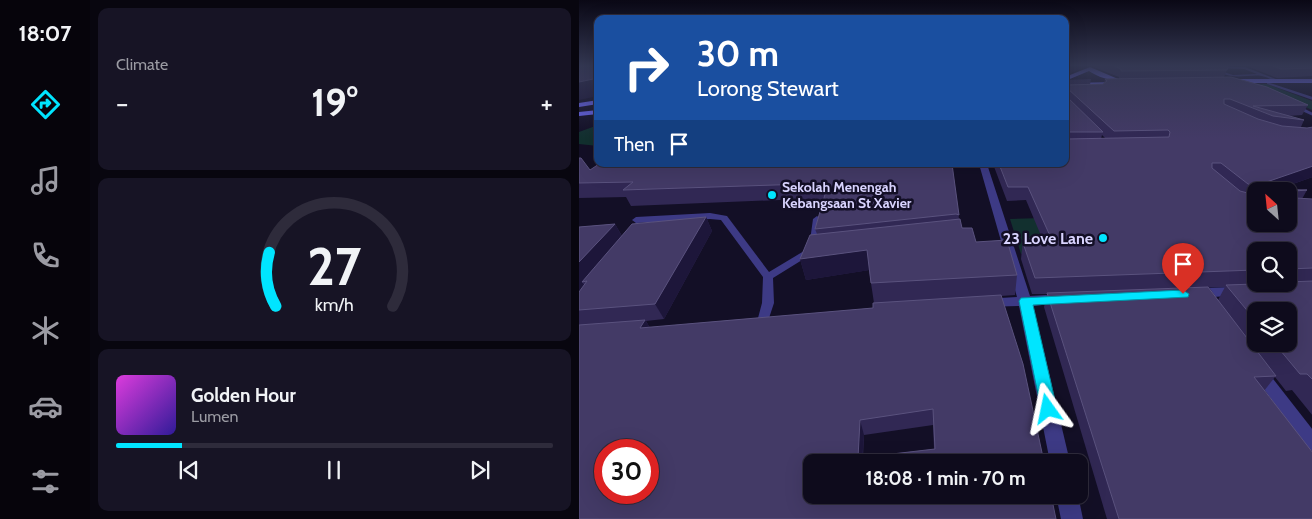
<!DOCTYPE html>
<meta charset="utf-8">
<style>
body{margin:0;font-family:Cabin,sans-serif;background:#171425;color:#f1f3f6;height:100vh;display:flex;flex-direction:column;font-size:19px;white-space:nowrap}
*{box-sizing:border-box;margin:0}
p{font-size:16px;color:#9b9ba3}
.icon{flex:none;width:28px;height:28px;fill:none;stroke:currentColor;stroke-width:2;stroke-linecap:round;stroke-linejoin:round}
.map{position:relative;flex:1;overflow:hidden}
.sheet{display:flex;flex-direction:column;gap:8px;padding:8px;background:#08060f;width:489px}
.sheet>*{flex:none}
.banner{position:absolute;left:15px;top:15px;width:475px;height:152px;border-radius:10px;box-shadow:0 5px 20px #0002,0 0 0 1px #2e2b3b;background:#1a4fa0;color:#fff;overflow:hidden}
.needle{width:32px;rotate:333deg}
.tools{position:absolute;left:668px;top:182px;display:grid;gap:10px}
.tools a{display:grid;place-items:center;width:50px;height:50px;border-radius:10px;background:#0e0b1c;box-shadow:0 5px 20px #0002,0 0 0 1px #2e2b3b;font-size:25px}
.speed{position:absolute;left:15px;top:439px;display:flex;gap:10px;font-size:25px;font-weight:700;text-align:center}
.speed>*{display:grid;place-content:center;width:65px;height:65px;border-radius:50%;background:#0e0b1c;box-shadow:0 5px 20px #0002,0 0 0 1px #2e2b3b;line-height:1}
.speed .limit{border:8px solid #d22;background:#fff;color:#111}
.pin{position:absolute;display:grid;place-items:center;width:42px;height:42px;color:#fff;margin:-51px -21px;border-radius:50% 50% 50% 0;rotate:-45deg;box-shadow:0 0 5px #0007}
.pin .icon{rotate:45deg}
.me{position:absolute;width:55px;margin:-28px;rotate:348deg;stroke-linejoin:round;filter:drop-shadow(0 0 4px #0008)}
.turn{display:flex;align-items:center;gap:18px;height:105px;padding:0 20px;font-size:22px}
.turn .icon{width:65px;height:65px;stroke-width:2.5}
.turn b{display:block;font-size:35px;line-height:42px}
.then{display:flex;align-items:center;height:48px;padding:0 20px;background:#0003;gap:10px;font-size:19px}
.big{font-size:38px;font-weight:700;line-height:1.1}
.sheet .card{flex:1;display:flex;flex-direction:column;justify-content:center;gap:8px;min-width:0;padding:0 18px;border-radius:10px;background:#171425}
.sheet .dial{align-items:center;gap:0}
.dial svg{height:130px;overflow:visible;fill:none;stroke:#2e2b3b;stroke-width:7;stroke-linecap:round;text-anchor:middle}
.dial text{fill:#f1f3f6;stroke:none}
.song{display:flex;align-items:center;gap:15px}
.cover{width:60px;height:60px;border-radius:8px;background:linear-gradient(135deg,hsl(300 70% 55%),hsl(250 70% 35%))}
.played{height:5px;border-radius:2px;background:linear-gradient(90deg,#00e5ff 15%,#2e2b3b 15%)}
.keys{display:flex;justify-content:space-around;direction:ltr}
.heat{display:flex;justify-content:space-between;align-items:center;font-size:28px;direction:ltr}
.trip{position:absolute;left:224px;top:454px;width:285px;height:50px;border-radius:10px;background:#0e0b1c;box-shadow:0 5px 20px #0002,0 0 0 1px #2e2b3b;font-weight:700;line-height:50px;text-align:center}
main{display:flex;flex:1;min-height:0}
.tabs{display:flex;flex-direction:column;width:90px;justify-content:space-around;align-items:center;background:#06040b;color:#9b9ba3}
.tabs .icon{width:35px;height:35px}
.tabs .selected{color:#00e5ff}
.tabs b{font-size:22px;color:#f1f3f6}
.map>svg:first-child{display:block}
</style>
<main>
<nav class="tabs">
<b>18:07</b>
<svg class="icon selected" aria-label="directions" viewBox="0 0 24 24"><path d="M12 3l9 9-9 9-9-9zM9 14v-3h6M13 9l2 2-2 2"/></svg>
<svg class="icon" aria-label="music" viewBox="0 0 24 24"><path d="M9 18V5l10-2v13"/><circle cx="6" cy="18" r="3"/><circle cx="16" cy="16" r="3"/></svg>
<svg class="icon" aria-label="phone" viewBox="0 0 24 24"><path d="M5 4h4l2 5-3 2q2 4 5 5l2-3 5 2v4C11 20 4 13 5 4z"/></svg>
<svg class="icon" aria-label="climate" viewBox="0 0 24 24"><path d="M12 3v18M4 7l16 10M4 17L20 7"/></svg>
<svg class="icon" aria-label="car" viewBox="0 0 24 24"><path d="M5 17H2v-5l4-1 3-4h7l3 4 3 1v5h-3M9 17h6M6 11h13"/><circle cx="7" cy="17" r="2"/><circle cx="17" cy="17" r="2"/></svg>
<svg class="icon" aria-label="filters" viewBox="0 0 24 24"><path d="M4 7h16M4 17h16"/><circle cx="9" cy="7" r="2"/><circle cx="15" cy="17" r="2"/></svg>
</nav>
<section class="sheet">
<div class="card"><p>Climate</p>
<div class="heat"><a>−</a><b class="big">19°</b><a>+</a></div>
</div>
<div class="card dial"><svg viewBox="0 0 100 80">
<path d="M14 69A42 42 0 1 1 86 69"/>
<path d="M14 69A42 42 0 0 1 10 36" stroke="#00e5ff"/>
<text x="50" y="56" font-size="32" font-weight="700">27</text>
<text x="50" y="72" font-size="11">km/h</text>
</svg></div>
<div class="card">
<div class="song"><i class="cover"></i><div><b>Golden Hour</b><p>Lumen</p></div></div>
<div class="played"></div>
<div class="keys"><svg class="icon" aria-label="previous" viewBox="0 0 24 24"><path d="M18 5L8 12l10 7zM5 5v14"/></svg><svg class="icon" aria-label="pause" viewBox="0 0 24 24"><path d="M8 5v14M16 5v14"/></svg><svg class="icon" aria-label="next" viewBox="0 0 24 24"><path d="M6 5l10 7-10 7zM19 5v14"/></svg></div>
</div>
</section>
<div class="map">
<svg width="734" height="519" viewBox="0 0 734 519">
<rect width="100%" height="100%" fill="#130f26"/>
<g fill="#12302f">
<polygon points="671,84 688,84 733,101 733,110 705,96"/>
<polygon points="19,125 19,146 0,144 0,132"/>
<polygon points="537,216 442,254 431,219"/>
</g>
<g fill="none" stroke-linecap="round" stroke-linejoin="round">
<g fill="#3d3a85" fill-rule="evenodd">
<path d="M636,66L666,67L702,81C695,83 690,77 683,76C670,74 656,80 643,73L645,72L654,75L678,74L665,69L636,68L634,67Z"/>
<polygon points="688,82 734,97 734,100 688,84"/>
<polygon points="712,104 716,104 734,113 734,116 712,106"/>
<polygon points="131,213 148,216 190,272 230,248 234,219 238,216 242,219 239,247 236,252 194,278 195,303 189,321 185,322 181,321 179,318 183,303 184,277 142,220 131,219 57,223 53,220 57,217"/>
<polygon points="682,368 687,370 734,430 734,451 728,449 677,378 675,374 677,370"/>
</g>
<g fill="#3d3a85" fill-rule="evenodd">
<polygon points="400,164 408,164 451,296 484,294 489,296 491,299 489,302 454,306 491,462 471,462 440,306 404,307 402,303 404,299 438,297"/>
<polygon points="659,287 664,289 666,292 664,295 619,298 614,296 612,293 614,290 619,288"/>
<polygon points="477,495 499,495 504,519 482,519"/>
</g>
<g fill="#6f6bff" fill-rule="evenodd">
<path d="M511,67L539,79C532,82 517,76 510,71L486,81V77Z"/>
<polygon points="734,79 734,83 648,83 645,81 648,79"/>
<polygon points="543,82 541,85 486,87 486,83"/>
<polygon points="19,100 19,104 0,107 0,103"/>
<polygon points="19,110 19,114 0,116 0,112"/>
</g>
</g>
<g fill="#312854" fill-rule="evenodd">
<path d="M512,66H646L649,67L645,77L729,105L723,115L709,116L725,120L722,127L728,128L734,127V177L697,190H728L723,199H734V416L713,390L707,391L696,377L685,391L734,519H528L465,307L468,294H453L442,259L444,239L463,238L447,200L428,201L414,164H486V78L488,80L512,79L511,85L524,84L525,83L526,79H540V77ZM523,135L527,139H522ZM676,191H709L676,224ZM676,251H709V284H676ZM630,287H646L639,300ZM676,311L709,344H676Z"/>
<polygon points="668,66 734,66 734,76 698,78"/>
<path d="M0,158L11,170L373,164L380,219L383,228L397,242L438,275L436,295L422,296L477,519H0V227L36,224L43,236L127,217L133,231L85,319L67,321L71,328L294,308L295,303L290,270L227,280L221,259L238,234L236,229L243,206L226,207L225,199L52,206L47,197L0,198ZM354,425L355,449L284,457L285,435Z"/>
</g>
<g fill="#1d163a">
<polygon points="490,66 509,66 486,75 486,67"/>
<polygon points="19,78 19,96 0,100 0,82"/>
<polygon points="734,166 734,177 693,191 684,189 683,191 676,191 676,197 668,200 676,186"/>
<polygon points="127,217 133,231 85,319 76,304"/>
<polygon points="36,224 45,240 8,281 3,282 6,286 0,293 0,262"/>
<polygon points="288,250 291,270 227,280 221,259"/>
<polygon points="66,320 76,335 61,328"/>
<polygon points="281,420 285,435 283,462 279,458"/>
</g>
<g fill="#433a66" stroke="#5a527e" fill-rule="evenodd">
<polygon points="0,66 19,66 19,78 0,82"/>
<polygon points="535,66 646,66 649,67 648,70 542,71 542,69"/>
<polygon points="694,66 734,66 734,68 702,69"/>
<path d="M652,77L688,87L729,105L674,106L725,120L694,116L651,99H645V104L679,119L703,126L728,128L734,127V166L676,186L669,184L642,163H633V168L661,191L676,195V224H709V191H685L684,189L728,190L716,191V198L734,199V268L709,269V251H676V270L456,278L444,243H446L444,239L472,238L449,187H429L420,164H486V84L488,85L524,84L528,81L526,79ZM488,88L535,131L589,130L591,132L590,137L487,139L488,132H524L486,95Z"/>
<polygon points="0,158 2,158 11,170 20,164 373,164 380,215 377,214 236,229 247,191 223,191 226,184 44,190 54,182 0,183"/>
<polygon points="127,217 76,304 0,310 0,292 8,281 3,282 53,224"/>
<polygon points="381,219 383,228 393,228 397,242 428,240 438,275 292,283 288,250 221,259 231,235"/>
<polygon points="36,224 0,262 0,227"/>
<polygon points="734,281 734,380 728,374 721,374 696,344 709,344 709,311 676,311 676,320 647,285 676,284 709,284 709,282"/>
<polygon points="629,287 697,376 675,377 734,453 734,519 540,519 468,293"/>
<path d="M422,295L444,364L465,462H232V495H472L477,519H0V325L66,320L61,328L294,308V303ZM354,409L356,449L279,458L281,420ZM26,450H69V492H26Z"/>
</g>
<linearGradient id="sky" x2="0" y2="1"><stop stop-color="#0a0815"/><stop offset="0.47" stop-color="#333752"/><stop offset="1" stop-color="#333752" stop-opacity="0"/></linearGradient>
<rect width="734" height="139" fill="url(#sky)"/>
<polygon fill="#00e5ff" stroke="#0095a6" points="604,290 610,294 609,297 454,305 478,409 475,414 469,416 463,414 440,301 442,298"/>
<g fill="#00e5ff" stroke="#130f26" stroke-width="2">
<circle cx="193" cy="195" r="5"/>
<circle cx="524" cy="238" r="5"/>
</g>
<g text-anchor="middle" stroke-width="5" stroke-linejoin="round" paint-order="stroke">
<g font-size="14" font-weight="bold" fill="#d9d4ff" stroke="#130f26" text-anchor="start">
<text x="203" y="192">Sekolah Menengah<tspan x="203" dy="16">Kebangsaan St Xavier</tspan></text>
</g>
<g font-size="16" font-weight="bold" fill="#d9d4ff" stroke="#130f26" text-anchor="end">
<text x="514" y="244">23 Love Lane</text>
</g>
</g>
</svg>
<div class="tools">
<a><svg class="needle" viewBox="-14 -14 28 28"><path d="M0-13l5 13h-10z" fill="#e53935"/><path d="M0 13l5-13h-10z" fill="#9b9ba3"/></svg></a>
<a><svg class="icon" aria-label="search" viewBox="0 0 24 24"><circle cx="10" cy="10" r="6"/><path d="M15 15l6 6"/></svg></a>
<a><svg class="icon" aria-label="layers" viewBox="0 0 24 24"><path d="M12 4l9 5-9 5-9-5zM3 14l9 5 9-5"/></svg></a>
</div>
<div class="speed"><div class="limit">30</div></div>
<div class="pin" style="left:604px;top:294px;background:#d93025"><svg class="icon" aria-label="arrive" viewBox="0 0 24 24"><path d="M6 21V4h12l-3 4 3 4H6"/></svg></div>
<svg class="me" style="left:469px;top:409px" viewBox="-20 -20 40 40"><path d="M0-17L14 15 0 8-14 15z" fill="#00e5ff" stroke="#fff" stroke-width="4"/></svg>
<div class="trip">18:08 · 1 min · 70 m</div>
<div class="banner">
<div class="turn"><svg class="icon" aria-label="right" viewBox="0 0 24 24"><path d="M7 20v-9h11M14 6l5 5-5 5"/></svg><div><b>30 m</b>Lorong Stewart</div></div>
<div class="then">Then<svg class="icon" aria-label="arrive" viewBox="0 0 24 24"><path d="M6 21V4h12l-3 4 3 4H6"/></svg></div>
</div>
</div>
</main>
